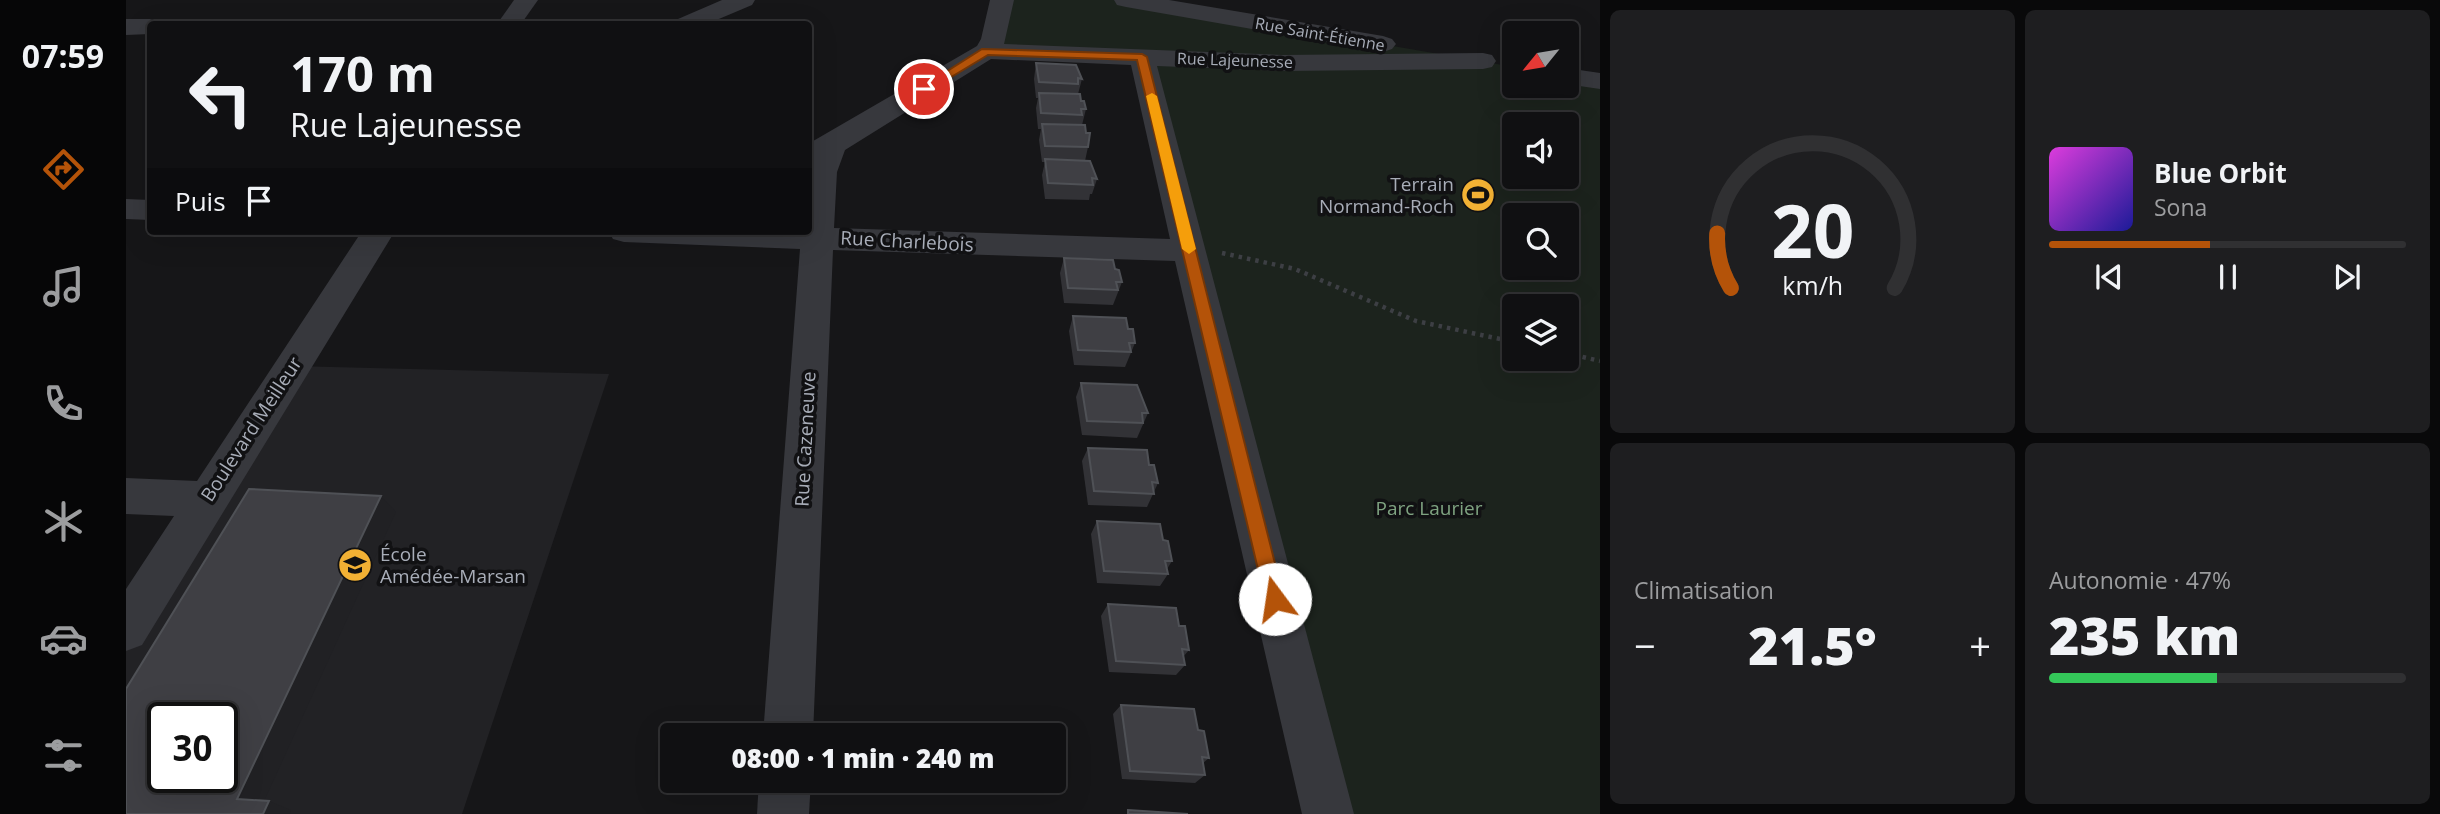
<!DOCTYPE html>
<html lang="fr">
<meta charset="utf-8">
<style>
body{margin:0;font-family:"Open Sans",sans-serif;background:#1e1e20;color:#f1f3f6;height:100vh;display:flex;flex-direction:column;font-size:26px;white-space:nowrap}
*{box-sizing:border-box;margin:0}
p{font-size:23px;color:#9c9d9f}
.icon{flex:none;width:38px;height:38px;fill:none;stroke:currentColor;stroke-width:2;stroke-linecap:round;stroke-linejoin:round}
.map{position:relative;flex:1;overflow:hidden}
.drawer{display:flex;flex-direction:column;gap:10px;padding:10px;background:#09090a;width:840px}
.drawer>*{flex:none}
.top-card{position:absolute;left:21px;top:21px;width:665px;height:214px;border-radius:7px;box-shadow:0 7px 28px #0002,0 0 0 2px #303032;background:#101012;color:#f1f3f6;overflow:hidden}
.needle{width:46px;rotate:240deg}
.controls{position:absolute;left:1376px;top:21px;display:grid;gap:14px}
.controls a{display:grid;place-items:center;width:77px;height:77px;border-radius:7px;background:#101012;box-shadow:0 7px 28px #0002,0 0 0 2px #303032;font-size:35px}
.speed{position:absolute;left:21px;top:702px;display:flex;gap:14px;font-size:35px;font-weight:700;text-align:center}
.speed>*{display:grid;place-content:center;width:91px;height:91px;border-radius:50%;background:#101012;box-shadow:0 7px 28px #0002,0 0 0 2px #303032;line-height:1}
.speed .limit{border:4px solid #111;border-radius:10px;background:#fff;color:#111}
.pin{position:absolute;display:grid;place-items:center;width:60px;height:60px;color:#fff;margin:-30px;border:4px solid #fff;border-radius:50%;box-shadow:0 2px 7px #0007}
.me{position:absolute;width:77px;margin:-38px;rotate:346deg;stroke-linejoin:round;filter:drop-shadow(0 0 5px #0008)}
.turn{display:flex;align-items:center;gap:24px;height:147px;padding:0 28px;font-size:32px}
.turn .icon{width:91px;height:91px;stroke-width:2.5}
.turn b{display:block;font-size:49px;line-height:60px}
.then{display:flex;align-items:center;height:66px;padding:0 28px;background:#0003;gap:14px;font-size:26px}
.big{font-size:52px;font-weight:800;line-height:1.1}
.drawer .card{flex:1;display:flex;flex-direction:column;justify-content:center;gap:10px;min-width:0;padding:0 24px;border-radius:10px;background:#1e1e20}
.drawer .dial{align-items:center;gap:0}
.dial svg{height:182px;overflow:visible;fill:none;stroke:#303032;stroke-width:7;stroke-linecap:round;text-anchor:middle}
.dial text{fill:#f1f3f6;stroke:none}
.song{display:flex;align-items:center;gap:21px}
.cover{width:84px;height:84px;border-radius:10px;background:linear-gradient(135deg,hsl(300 70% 55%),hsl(240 70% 35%))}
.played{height:7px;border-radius:4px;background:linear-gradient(90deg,#b45309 45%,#303032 45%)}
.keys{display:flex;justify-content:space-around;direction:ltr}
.heat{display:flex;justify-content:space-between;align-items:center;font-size:38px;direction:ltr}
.charge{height:10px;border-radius:5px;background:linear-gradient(90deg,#34c759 47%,#303032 0)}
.drawer .tiles{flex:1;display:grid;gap:10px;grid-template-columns:repeat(2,1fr)}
.trip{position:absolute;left:534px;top:723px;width:406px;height:70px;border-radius:7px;background:#101012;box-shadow:0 7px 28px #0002,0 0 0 2px #303032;font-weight:800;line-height:70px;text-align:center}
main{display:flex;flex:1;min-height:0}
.tabs{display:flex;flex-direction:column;width:126px;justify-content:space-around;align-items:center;background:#060607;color:#9c9d9f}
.tabs .icon{width:49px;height:49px}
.tabs .active{color:#b45309}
.tabs b{font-size:32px;color:#f1f3f6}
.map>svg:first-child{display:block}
</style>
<main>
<nav class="tabs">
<b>07:59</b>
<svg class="icon active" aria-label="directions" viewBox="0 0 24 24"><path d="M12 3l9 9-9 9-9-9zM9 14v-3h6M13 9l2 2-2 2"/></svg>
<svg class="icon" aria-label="music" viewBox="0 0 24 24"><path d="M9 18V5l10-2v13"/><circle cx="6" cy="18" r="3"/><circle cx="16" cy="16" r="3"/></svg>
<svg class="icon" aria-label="phone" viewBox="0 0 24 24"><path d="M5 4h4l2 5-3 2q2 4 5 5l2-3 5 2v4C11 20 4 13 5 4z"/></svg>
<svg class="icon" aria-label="climate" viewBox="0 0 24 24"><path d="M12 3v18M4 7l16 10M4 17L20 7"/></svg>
<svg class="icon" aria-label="car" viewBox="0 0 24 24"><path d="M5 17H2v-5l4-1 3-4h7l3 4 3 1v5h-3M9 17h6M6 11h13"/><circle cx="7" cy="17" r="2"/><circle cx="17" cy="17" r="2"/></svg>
<svg class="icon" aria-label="filters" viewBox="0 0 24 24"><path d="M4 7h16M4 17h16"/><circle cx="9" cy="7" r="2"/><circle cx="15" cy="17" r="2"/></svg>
</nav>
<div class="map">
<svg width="1474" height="814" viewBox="0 0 1474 814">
<rect width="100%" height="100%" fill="#161618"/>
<path fill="#222225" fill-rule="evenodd" d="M166,366L483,374L336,814H0V629ZM37,718H96V777H37Z"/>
<path fill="#1c231d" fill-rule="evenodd" d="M876,0H1000L1388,67V86H1440V76L1474,81V814H1202L1016,57L860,51ZM1388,124H1440V177H1388ZM1388,215H1440V268H1388ZM1388,306H1440V359H1388Z"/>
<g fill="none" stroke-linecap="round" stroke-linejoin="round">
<g stroke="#3d3f44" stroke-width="4.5" stroke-dasharray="3.5 5" stroke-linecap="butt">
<polyline points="1096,253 1169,269 1290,321 1388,342"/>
<polyline points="1440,353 1474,361"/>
</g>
<g fill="#37383d" fill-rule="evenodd">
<polygon points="388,0 412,0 395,24 371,24"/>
<polygon points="596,0 629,0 626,5 581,24 548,24 552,19"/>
<path d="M864,0H888L878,44L1156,55L1357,53L1366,55L1370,61L1366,67L1357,69L1156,71L1031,66L1228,814H1176L1049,261L707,250L687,735H637L674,249L498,242L487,239L482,231H682V144L851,46L855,39ZM865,59L1005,65L1044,239L708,228L711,172L719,150Z"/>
<polygon points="988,0 1043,0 1257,36 1266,39 1270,44 1266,49 1257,52 1000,7 991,5"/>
<polygon points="0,19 24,19 35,24 24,24 24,34 0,35"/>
<polygon points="1440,68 1474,73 1474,89 1440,84"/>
<polygon points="0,199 24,200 24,220 0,219"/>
<polygon points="236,231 269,231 16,645 0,651 0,589 48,516 0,514 0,478 71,481"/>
<polygon points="633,780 685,780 683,814 631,814"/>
</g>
</g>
<g fill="#323236">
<polygon points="910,63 956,79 952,94 960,109 956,125 954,125 962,147 959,161 971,179 966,194 964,194 963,200 919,199 916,175 919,162 916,162 913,140 915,129 912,129 910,108 912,98 910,98 908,79"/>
<polygon points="938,258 989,269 996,282 987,305 938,303 934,273"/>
<polygon points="947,316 1002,329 1009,343 999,367 948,365 943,331"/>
<polygon points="955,383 1022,413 1011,438 956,435 950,397"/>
<polygon points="962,448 1023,465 1032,483 1021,507 962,505 956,461"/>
<polygon points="971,521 1037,540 1046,561 1041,569 1042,574 1034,586 971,583 965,534"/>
<polygon points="982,604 1053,626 1063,650 1057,657 1059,665 1050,675 983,672 975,616"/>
<polygon points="995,705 1072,730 1083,758 1077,763 1079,775 1069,783 996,779 987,714"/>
</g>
<g fill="#212124">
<polygon points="255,496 270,512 135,808 111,799"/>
<polygon points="143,801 165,810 164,814 137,814"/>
</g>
<g fill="#3f3f44" stroke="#4f5156" stroke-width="2" fill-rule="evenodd">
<polygon points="910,63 950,65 956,79 952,78 952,84 913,82"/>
<polygon points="913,93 954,94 955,101 958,101 960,109 955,109 956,115 915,113"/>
<polygon points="916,124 959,125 960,133 964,133 962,147 919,146"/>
<polygon points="919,159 964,161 971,179 966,178 967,185 922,183"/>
<polygon points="938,258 987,260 989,269 993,270 996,282 990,282 992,290 942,288"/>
<polygon points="947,316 1000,318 1002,329 1007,329 1009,343 1003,343 1005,352 952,350"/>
<polygon points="955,383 1011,385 1022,413 1016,413 1017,423 961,421"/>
<polygon points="962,448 1021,450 1023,465 1028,465 1032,483 1026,482 1028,494 968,491"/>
<path d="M123,489L255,496L111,799L143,801L137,814H0V689ZM37,718H96V777H37Z"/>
<polygon points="971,521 1034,524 1037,540 1042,541 1046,561 1039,561 1042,574 978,571"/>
<polygon points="982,604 1050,608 1053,626 1059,626 1063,650 1056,649 1059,665 990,661"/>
<polygon points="995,705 1068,709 1072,730 1078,731 1083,758 1076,757 1079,775 1004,771"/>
<polygon points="1002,810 1062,814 1002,814"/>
</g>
<polygon fill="#b45309" stroke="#753606" stroke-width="2" points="856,49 1016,54 1021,57 1158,599 1155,605 1149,608 1142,605 1139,599 1011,60 862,55 802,91 793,89"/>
<polygon fill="#f59e0b" points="1026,93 1031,96 1070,249 1063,254 1056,249 1020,96"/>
<defs>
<g id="stadium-disc" transform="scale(1.75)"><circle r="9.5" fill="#f2b134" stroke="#111113"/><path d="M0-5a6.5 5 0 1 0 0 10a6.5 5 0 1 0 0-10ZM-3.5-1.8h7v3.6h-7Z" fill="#111"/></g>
<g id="school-disc" transform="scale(1.75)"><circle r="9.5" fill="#f2b134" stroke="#111113"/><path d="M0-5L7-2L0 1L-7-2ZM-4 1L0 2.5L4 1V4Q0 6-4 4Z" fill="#111"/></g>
</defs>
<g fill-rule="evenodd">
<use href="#stadium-disc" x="1352" y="195"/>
<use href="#school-disc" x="229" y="565"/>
</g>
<g text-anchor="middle" stroke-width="7" stroke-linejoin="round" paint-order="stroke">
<g font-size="16" fill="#a8adb8" stroke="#111113">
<text transform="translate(1194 34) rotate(10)" y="6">Rue Saint-Étienne</text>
<text transform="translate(1109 60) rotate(2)" y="6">Rue Lajeunesse</text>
</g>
<g font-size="19" fill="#a8adb8" stroke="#111113" text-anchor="end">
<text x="1328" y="191">Terrain<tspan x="1328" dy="22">Normand-Roch</tspan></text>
<text x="254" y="561" text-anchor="start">École<tspan x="254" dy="22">Amédée-Marsan</tspan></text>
</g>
<g font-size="19" fill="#a8adb8" stroke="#111113">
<text transform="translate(781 241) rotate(3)" y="7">Rue Charlebois</text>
<text transform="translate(125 429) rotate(-57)" y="7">Boulevard Meilleur</text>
<text transform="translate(679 439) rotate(-87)" y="7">Rue Cazeneuve</text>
</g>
<g font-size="19" fill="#7fa381" stroke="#111113">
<text x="1303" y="515">Parc Laurier</text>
</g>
</g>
</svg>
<div class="controls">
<a><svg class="needle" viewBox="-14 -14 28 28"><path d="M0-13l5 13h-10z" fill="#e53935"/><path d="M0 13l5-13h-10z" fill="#9c9d9f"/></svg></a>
<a><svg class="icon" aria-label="sound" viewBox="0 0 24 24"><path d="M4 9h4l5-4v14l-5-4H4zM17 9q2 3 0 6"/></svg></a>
<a><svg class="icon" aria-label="search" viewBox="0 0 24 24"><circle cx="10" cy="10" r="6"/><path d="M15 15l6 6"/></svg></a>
<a><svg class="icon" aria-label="layers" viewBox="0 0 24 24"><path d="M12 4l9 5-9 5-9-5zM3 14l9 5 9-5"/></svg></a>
</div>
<div class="speed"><div class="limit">30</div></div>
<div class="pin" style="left:798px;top:89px;background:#d93025"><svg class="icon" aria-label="arrive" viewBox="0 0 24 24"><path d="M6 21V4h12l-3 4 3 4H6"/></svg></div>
<svg class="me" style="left:1149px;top:599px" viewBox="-20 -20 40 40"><circle r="19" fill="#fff"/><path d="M0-13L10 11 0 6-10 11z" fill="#b45309"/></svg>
<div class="trip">08:00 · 1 min · 240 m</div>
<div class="top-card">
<div class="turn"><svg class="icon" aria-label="left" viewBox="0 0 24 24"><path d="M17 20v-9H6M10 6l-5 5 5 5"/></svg><div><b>170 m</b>Rue Lajeunesse</div></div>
<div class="then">Puis<svg class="icon" aria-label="arrive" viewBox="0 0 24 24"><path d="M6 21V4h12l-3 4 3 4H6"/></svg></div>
</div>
</div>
<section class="drawer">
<div class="tiles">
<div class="card dial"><svg viewBox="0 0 100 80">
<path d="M14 69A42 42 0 1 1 86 69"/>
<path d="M14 69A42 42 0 0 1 8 45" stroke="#b45309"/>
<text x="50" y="56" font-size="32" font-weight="700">20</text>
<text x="50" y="72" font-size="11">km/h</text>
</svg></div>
<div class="card">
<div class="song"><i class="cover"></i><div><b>Blue Orbit</b><p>Sona</p></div></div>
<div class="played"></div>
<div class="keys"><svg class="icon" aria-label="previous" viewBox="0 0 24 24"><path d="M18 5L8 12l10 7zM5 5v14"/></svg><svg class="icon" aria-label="pause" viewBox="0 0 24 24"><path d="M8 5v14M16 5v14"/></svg><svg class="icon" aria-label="next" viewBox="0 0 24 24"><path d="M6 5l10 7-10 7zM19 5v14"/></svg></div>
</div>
<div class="card"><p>Climatisation</p>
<div class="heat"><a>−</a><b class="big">21.5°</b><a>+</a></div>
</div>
<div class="card"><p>Autonomie · 47%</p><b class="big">235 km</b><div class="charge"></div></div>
</div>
</section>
</main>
